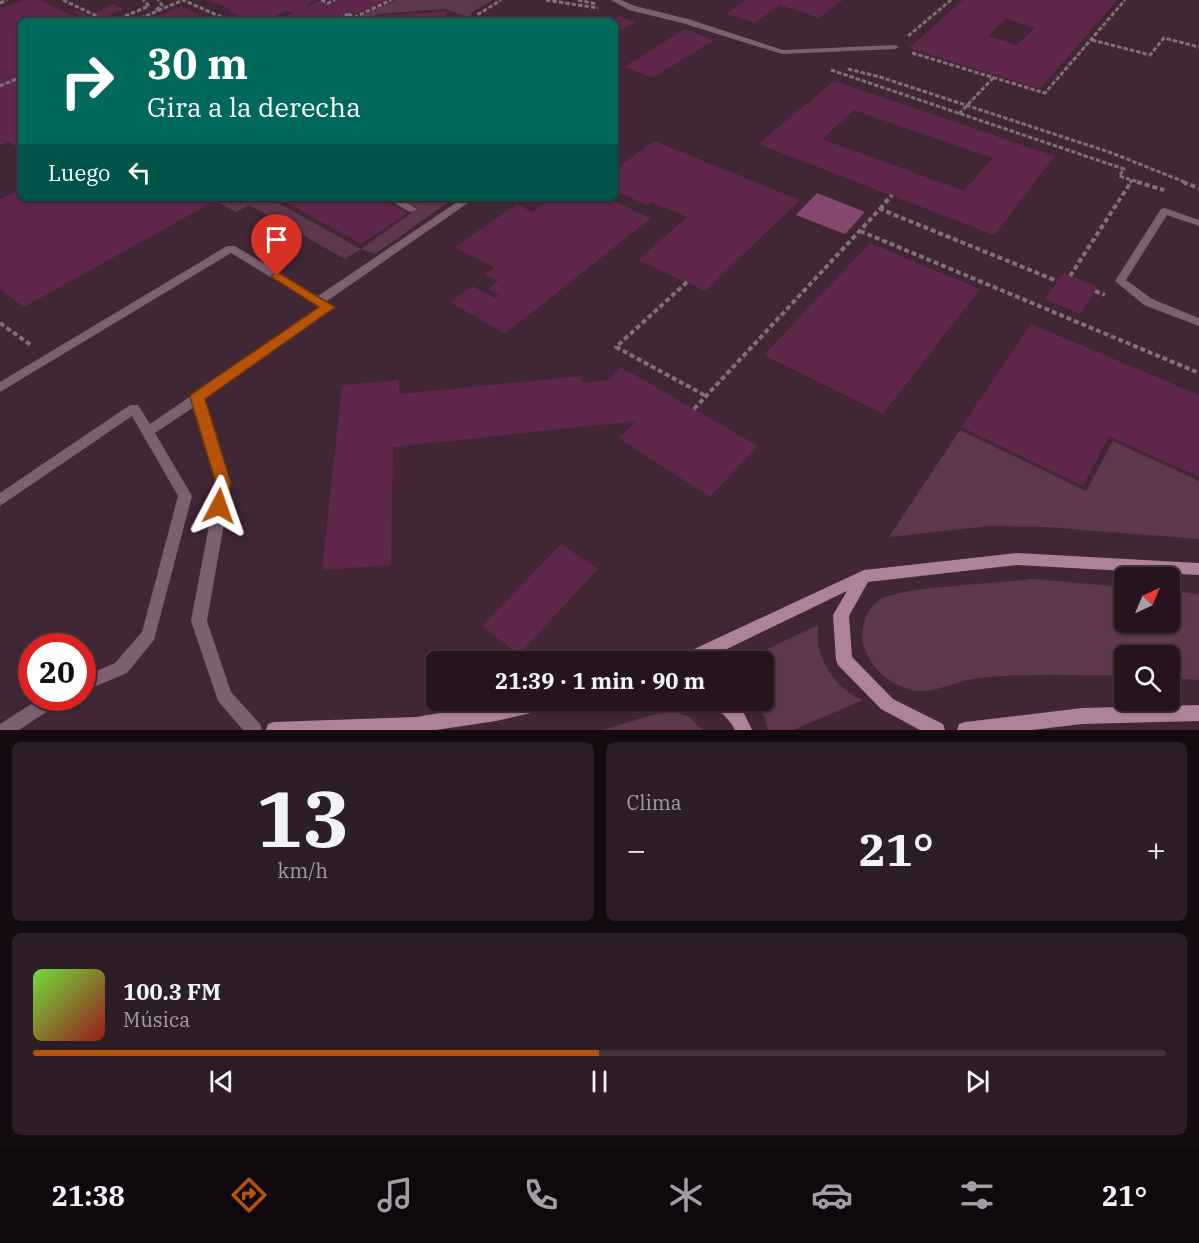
<!DOCTYPE html>
<html lang="es">
<meta charset="utf-8">
<style>
body{margin:0;font-family:"IBM Plex Serif",serif;background:#2d1d27;color:#f1f3f6;height:100vh;display:flex;flex-direction:column;font-size:22px;white-space:nowrap}
*{box-sizing:border-box;margin:0}
p{font-size:20px;color:#a39ea4}
.icon{flex:none;width:33px;height:33px;fill:none;stroke:currentColor;stroke-width:2;stroke-linecap:round;stroke-linejoin:round}
.map{position:relative;height:730px;overflow:hidden}
.panel{display:flex;flex-direction:column;gap:12px;padding:12px;background:#140b10;flex:1}
.panel>*{flex:none}
.banner{position:absolute;left:18px;top:18px;width:600px;height:183px;border-radius:9px;box-shadow:0 2px 4px #0004,0 0 0 2px #42333c;background:#00695c;color:#fff;overflow:hidden}
.needle{width:39px;rotate:44deg}
.fabs{position:absolute;left:1114px;top:567px;display:grid;gap:12px}
.fabs a{display:grid;place-items:center;width:66px;height:66px;border-radius:9px;background:#25141e;box-shadow:0 2px 4px #0004,0 0 0 2px #42333c;font-size:30px}
.speed{position:absolute;left:18px;top:633px;display:flex;gap:12px;font-size:30px;font-weight:700;text-align:center}
.speed>*{display:grid;place-content:center;width:78px;height:78px;border-radius:50%;background:#25141e;box-shadow:0 2px 4px #0004,0 0 0 2px #42333c;line-height:1}
.speed .limit{border:9px solid #d22;background:#fff;color:#111}
.pin{position:absolute;display:grid;place-items:center;width:51px;height:51px;color:#fff;margin:-62px -26px;border-radius:50% 50% 50% 0;rotate:-45deg;box-shadow:0 0 6px #0007}
.pin .icon{rotate:45deg}
.me{position:absolute;width:66px;margin:-33px;rotate:4deg;stroke-linejoin:round;filter:drop-shadow(0 0 4px #0008)}
.turn{display:flex;align-items:center;gap:21px;height:126px;padding:0 30px;font-size:27px}
.turn .icon{width:78px;height:78px;stroke-width:2.5}
.turn b{display:block;font-size:42px;line-height:51px}
.then{display:flex;align-items:center;height:57px;padding:0 30px;background:#0003;gap:12px;font-size:22px}
.big{font-size:45px;font-weight:800;line-height:1.1}
.panel .tile{flex:1;display:flex;flex-direction:column;justify-content:center;gap:9px;min-width:0;padding:0 21px;border-radius:9px;background:#2d1d27}
.panel .dial{align-items:center;gap:0}
.dial b{font-size:78px;line-height:1}
.song{display:flex;align-items:center;gap:18px}
.cover{width:72px;height:72px;border-radius:9px;background:linear-gradient(135deg,hsl(100 70% 55%),hsl(0 70% 35%))}
.played{height:6px;border-radius:3px;background:linear-gradient(90deg,#b45309 50%,#42333c 50%)}
.keys{display:flex;justify-content:space-around;direction:ltr}
.heat{display:flex;justify-content:space-between;align-items:center;font-size:33px;direction:ltr}
.panel .tiles{flex:1;display:grid;gap:12px;grid-template-columns:1fr 1fr}
.tile:last-child{grid-column:span 2}
.trip{position:absolute;left:426px;top:651px;width:348px;height:60px;border-radius:9px;background:#25141e;box-shadow:0 2px 4px #0004,0 0 0 2px #42333c;font-weight:800;line-height:60px;text-align:center}
.menu{display:flex;height:96px;justify-content:space-around;align-items:center;background:#0f080c;color:#a39ea4}
.menu .icon{width:42px;height:42px}
.menu .current{color:#b45309}
.menu b{font-size:27px;color:#f1f3f6}
.map>svg:first-child{display:block}
</style>
<div class="map">
<svg width="1199" height="730" viewBox="0 0 1199 730">
<rect width="100%" height="100%" fill="#311b28"/>
<path fill="#412636" fill-rule="evenodd" d="M0,0H1199V730H0ZM21,21H615V198H21ZM1125,578H1170V622H1125ZM32,646H82V698H32ZM1125,656H1170V700H1125ZM436,662H764V700H436Z"/>
<g fill="#5e384e">
<polygon points="395,0 493,0 472,12 470,18 445,9 378,14 365,21 351,21"/>
<polygon points="269,198 361,249 418,208 399,198 454,198 375,254 361,249 345,259 249,205 236,212 212,199"/>
<polygon points="960,430 1086,491 1113,441 1199,481 1199,539 1046,527 989,526 889,537"/>
<path d="M1031,579L1125,587V622H1170V591L1199,594V680L1170,678V656H1125V676C1077,675 1027,673 979,678C957,680 934,695 912,690C891,685 873,670 865,650C859,634 863,612 878,601C899,586 1000,584 1031,579Z"/>
<path d="M818,625C818,633 817,642 819,649C825,670 842,693 863,700L793,730H768L766,720L755,701L764,700V662L742,661Z"/>
<polygon points="669,710 688,716 703,730 603,730"/>
</g>
<polygon fill="#85496d" points="817,193 865,212 845,234 796,215"/>
<g fill="#5f274a" fill-rule="evenodd">
<polygon points="24,0 40,0 84,21 21,21 21,149 9,142 0,145 0,9"/>
<polygon points="206,0 313,0 306,8 319,1 328,4 337,0 386,0 356,14 349,11 329,21 288,21 281,18 293,13 286,11 269,19 272,20 270,21 249,21 229,11 233,10"/>
<polygon points="746,0 843,0 819,18 780,5 754,23 726,14"/>
<path d="M963,0H1117L1040,89L909,48ZM1006,19L1035,28L1017,45L988,36Z"/>
<polygon points="113,4 124,9 104,18 93,13"/>
<polygon points="181,6 213,21 145,21 177,8"/>
<polygon points="77,10 100,21 90,21 72,12"/>
<polygon points="446,11 447,21 370,21 379,16"/>
<polygon points="620,16 636,22 615,34 615,21 602,21"/>
<polygon points="685,29 714,40 653,78 624,67"/>
<path d="M834,81L1055,156L994,235L758,144ZM854,110L992,158L964,191L822,139Z"/>
<polygon points="654,141 800,200 705,291 638,260 687,217 651,202 647,205 615,191 615,170"/>
<polygon points="21,189 21,198 203,198 211,203 24,307 0,289 0,199"/>
<polygon points="278,198 379,198 408,213 361,244"/>
<polygon points="552,198 577,198 582,201 586,198 607,198 651,218 505,334 450,302 472,286 494,298 499,295 488,289 498,281 485,274 494,268 455,247 517,204 532,212"/>
<polygon points="870,243 980,289 883,414 764,355"/>
<polygon points="1063,273 1098,287 1080,314 1045,299"/>
<polygon points="1031,324 1199,395 1199,477 1109,436 1083,486 961,427"/>
<polygon points="621,367 758,446 710,497 618,438 637,421 393,447 391,565 322,570 342,385 399,380 399,394 581,376 582,383 609,380"/>
<polygon points="561,544 598,569 519,654 482,626"/>
</g>
<g fill="none" stroke-linecap="round" stroke-linejoin="round">
<g stroke="#826f79" stroke-width="3" stroke-dasharray="4.5 2" stroke-linecap="butt">
<polyline points="63,0 103,19"/>
<polyline points="321,0 328,3 335,0"/>
<polyline points="546,0 598,8"/>
<polyline points="578,0 596,4"/>
<polyline points="0,3 7,0"/>
<polyline points="156,10 162,5 158,0"/>
<polyline points="348,14 355,17 391,0"/>
<polyline points="113,21 149,6 143,0"/>
<polyline points="134,21 183,0 230,21"/>
<polyline points="333,21 348,14"/>
<polyline points="477,21 477,15 501,0"/>
<polyline points="908,36 951,0"/>
<polyline points="1092,40 1150,55 1164,38 1199,47"/>
<polyline points="912,53 1045,93 1125,0"/>
<polyline points="848,69 880,77 1112,153 1187,183"/>
<polyline points="831,70 1124,169 1119,176 1142,183"/>
<polyline points="0,86 21,77"/>
<polyline points="959,114 994,77"/>
<polyline points="1130,183 1132,180"/>
</g>
<g stroke="#826f79" stroke-width="4" stroke-dasharray="5 3" stroke-linecap="butt">
<polyline points="1137,182 1164,190"/>
<polyline points="1183,182 1199,188"/>
<polyline points="880,209 892,195"/>
<polyline points="860,231 1199,373"/>
<polyline points="1070,276 1131,182"/>
<polyline points="687,282 616,347 706,396"/>
<polyline points="1095,291 1105,295"/>
<polyline points="0,323 31,345"/>
<polyline points="694,409 880,209 1057,281"/>
</g>
<g fill="#7b606f" fill-rule="evenodd">
<polygon points="611,0 621,0 635,6 688,19 783,50 895,45 899,47 895,49 782,54 682,23 629,10"/>
<polygon points="463,198 475,198 327,301 334,307 332,310 204,399 231,483 207,621 231,692 260,724 262,730 243,730 218,701 191,621 217,483 194,407 155,433 192,496 154,640 127,673 82,692 82,677 115,663 142,632 178,496 132,416 0,506 0,493 130,405 138,405 150,424 320,307 231,253 0,392 0,382 227,246 235,246 318,296"/>
<polygon points="1165,208 1199,220 1199,226 1167,215 1126,280 1152,299 1199,318 1199,326 1144,305 1115,281 1161,209"/>
<polygon points="41,698 62,698 60,703 19,730 0,730 0,724"/>
</g>
<polygon fill="#7b606f" fill-rule="evenodd" points="386,198 399,198 417,209 412,212 408,211"/>
<g fill="#ae829a" fill-rule="evenodd">
<polygon points="1017,553 1199,563 1199,575 1017,565 868,582 849,616 852,657 893,699 943,724 945,730 920,730 881,709 838,665 836,660 833,615 847,591 700,662 675,662 677,657 864,570"/>
<polygon points="517,700 561,700 559,705 553,708 496,721 436,730 266,730 268,724 274,722 416,717"/>
<path d="M712,700H733L741,707L752,730H735C729,717 717,711 712,700Z"/>
<polygon points="1199,705 1199,721 1082,724 1032,730 957,730 959,724 965,722 1082,708"/>
</g>
</g>
<polygon fill="#b45309" stroke="#753606" stroke-width="1.5" points="277,272 335,307 205,399 231,483 225,510 219,512 214,510 212,506 216,483 190,397 192,394 319,307 273,278 271,276"/>
</svg>
<div class="fabs">
<a><svg class="needle" viewBox="-14 -14 28 28"><path d="M0-13l5 13h-10z" fill="#e53935"/><path d="M0 13l5-13h-10z" fill="#a39ea4"/></svg></a>
<a><svg class="icon" aria-label="search" viewBox="0 0 24 24"><circle cx="10" cy="10" r="6"/><path d="M15 15l6 6"/></svg></a>
</div>
<div class="speed"><div class="limit">20</div></div>
<div class="pin" style="left:277px;top:276px;background:#d93025"><svg class="icon" aria-label="arrive" viewBox="0 0 24 24"><path d="M6 21V4h12l-3 4 3 4H6"/></svg></div>
<svg class="me" style="left:219px;top:506px" viewBox="-20 -20 40 40"><path d="M0-17L14 15 0 8-14 15z" fill="#b45309" stroke="#fff" stroke-width="4"/></svg>
<div class="trip">21:39 · 1 min · 90 m</div>
<div class="banner">
<div class="turn"><svg class="icon" aria-label="right" viewBox="0 0 24 24"><path d="M7 20v-9h11M14 6l5 5-5 5"/></svg><div><b>30 m</b>Gira a la derecha</div></div>
<div class="then">Luego<svg class="icon" aria-label="left" viewBox="0 0 24 24"><path d="M17 20v-9H6M10 6l-5 5 5 5"/></svg></div>
</div>
</div>
<section class="panel">
<div class="tiles">
<div class="tile dial"><b>13</b><p>km/h</p></div>
<div class="tile"><p>Clima</p>
<div class="heat"><a>−</a><b class="big">21°</b><a>+</a></div>
</div>
<div class="tile">
<div class="song"><i class="cover"></i><div><b>100.3 FM</b><p>Música</p></div></div>
<div class="played"></div>
<div class="keys"><svg class="icon" aria-label="previous" viewBox="0 0 24 24"><path d="M18 5L8 12l10 7zM5 5v14"/></svg><svg class="icon" aria-label="pause" viewBox="0 0 24 24"><path d="M8 5v14M16 5v14"/></svg><svg class="icon" aria-label="next" viewBox="0 0 24 24"><path d="M6 5l10 7-10 7zM19 5v14"/></svg></div>
</div>
</div>
</section>
<nav class="menu">
<b>21:38</b>
<svg class="icon current" aria-label="directions" viewBox="0 0 24 24"><path d="M12 3l9 9-9 9-9-9zM9 14v-3h6M13 9l2 2-2 2"/></svg>
<svg class="icon" aria-label="music" viewBox="0 0 24 24"><path d="M9 18V5l10-2v13"/><circle cx="6" cy="18" r="3"/><circle cx="16" cy="16" r="3"/></svg>
<svg class="icon" aria-label="phone" viewBox="0 0 24 24"><path d="M5 4h4l2 5-3 2q2 4 5 5l2-3 5 2v4C11 20 4 13 5 4z"/></svg>
<svg class="icon" aria-label="climate" viewBox="0 0 24 24"><path d="M12 3v18M4 7l16 10M4 17L20 7"/></svg>
<svg class="icon" aria-label="car" viewBox="0 0 24 24"><path d="M5 17H2v-5l4-1 3-4h7l3 4 3 1v5h-3M9 17h6M6 11h13"/><circle cx="7" cy="17" r="2"/><circle cx="17" cy="17" r="2"/></svg>
<svg class="icon" aria-label="filters" viewBox="0 0 24 24"><path d="M4 7h16M4 17h16"/><circle cx="9" cy="7" r="2"/><circle cx="15" cy="17" r="2"/></svg>
<b>21°</b>
</nav>
